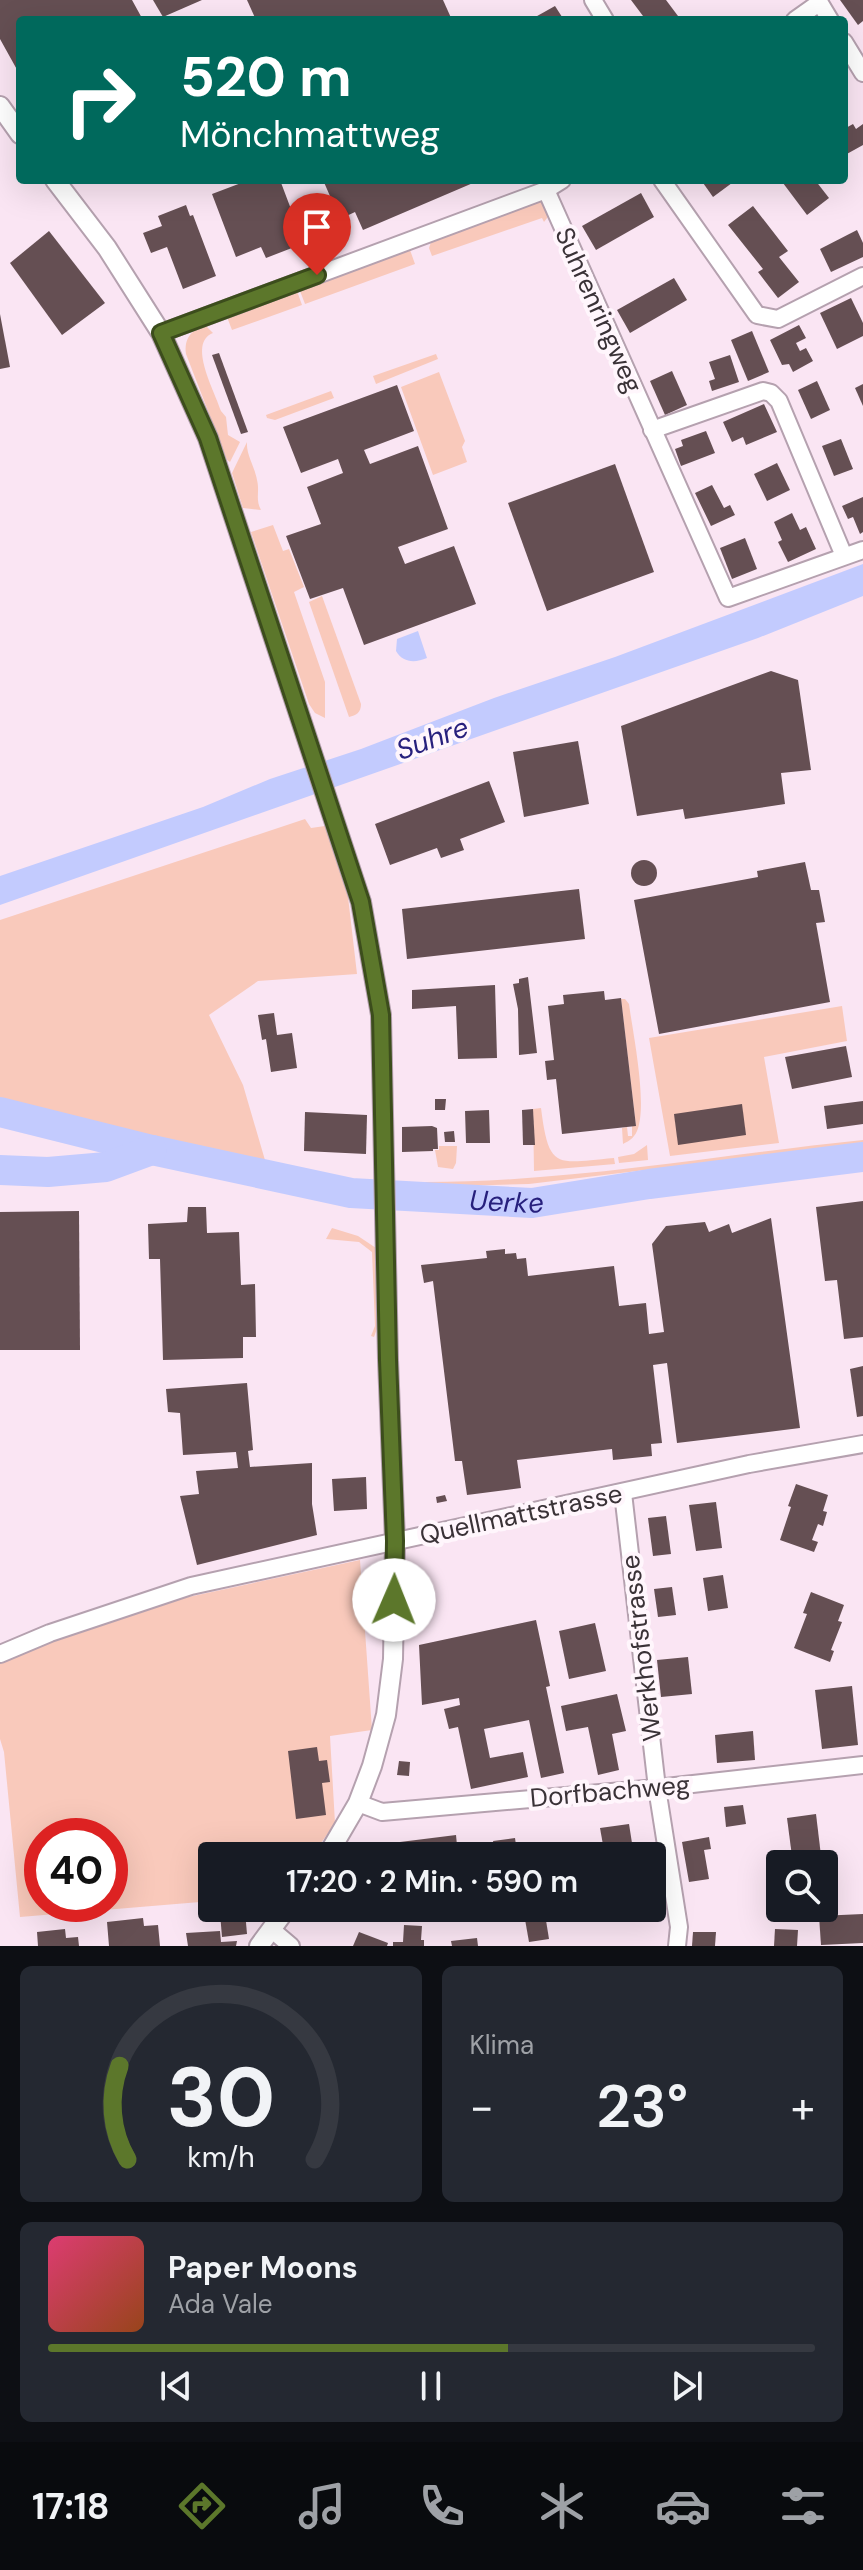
<!DOCTYPE html>
<html lang="de">
<meta charset="utf-8">
<style>
body{margin:0;font-family:"DM Sans",sans-serif;background:#242831;color:#f1f3f6;height:100vh;display:flex;flex-direction:column;font-size:30px;white-space:nowrap}
*{box-sizing:border-box;margin:0}
p{font-size:26px;color:#9ea1a6}
.icon{flex:none;width:44px;height:44px;fill:none;stroke:currentColor;stroke-width:2;stroke-linecap:round;stroke-linejoin:round}
.map{position:relative;height:1946px;overflow:hidden}
.panel{display:flex;flex-direction:column;gap:20px;padding:20px;background:#0d0f14;flex:1}
.panel>*{flex:none}
.banner{position:absolute;left:16px;top:16px;width:832px;height:168px;border-radius:8px;box-shadow:0 8px 32px #0002;background:#00695c;color:#fff;overflow:hidden}
.controls{position:absolute;left:766px;top:1850px;display:grid;gap:16px}
.controls a{display:grid;place-items:center;width:72px;height:72px;border-radius:8px;background:#171b24;box-shadow:0 8px 32px #0002;font-size:40px}
.speed{position:absolute;left:24px;top:1818px;display:flex;gap:16px;font-size:40px;font-weight:700;text-align:center}
.speed>*{display:grid;place-content:center;width:104px;height:104px;border-radius:50%;background:#171b24;box-shadow:0 8px 32px #0002;line-height:1}
.speed .limit{border:12px solid #d22;background:#fff;color:#111}
.pin{position:absolute;display:grid;place-items:center;width:68px;height:68px;color:#fff;margin:-82px -34px;border-radius:50% 50% 50% 0;rotate:-45deg;box-shadow:0 0 8px #0007}
.pin .icon{rotate:45deg}
.me{position:absolute;width:88px;margin:-44px;rotate:1deg;stroke-linejoin:round;filter:drop-shadow(0 0 6px #0008)}
.turn{display:flex;align-items:center;gap:28px;height:168px;padding:0 32px;font-size:36px}
.turn .icon{width:104px;height:104px;stroke-width:2.5}
.turn b{display:block;font-size:56px;line-height:68px}
.big{font-size:60px;font-weight:600;line-height:1.1}
.panel .tile{flex:1;display:flex;flex-direction:column;justify-content:center;gap:12px;min-width:0;padding:0 28px;border-radius:12px;background:#242831}
.panel .dial{align-items:center;gap:0}
.dial svg{height:208px;overflow:visible;fill:none;stroke:#363941;stroke-width:7;stroke-linecap:round;text-anchor:middle}
.dial text{fill:#f1f3f6;stroke:none}
.song{display:flex;align-items:center;gap:24px}
.cover{width:96px;height:96px;border-radius:12px;background:linear-gradient(135deg,hsl(340 70% 55%),hsl(20 70% 35%))}
.played{height:8px;border-radius:4px;background:linear-gradient(90deg,#5c772b 60%,#363941 60%)}
.keys{display:flex;justify-content:space-around;direction:ltr}
.heat{display:flex;justify-content:space-between;align-items:center;font-size:44px;direction:ltr}
.panel .tiles{flex:1;display:grid;gap:20px;grid-template-columns:1fr 1fr}
.tile:last-child{grid-column:span 2}
.trip{position:absolute;left:198px;top:1842px;width:468px;height:80px;border-radius:8px;background:#171b24;box-shadow:0 8px 32px #0002;font-weight:600;line-height:80px;text-align:center}
.tabs{display:flex;height:128px;justify-content:space-around;align-items:center;background:#090b0e;color:#9ea1a6}
.tabs .icon{width:56px;height:56px}
.tabs .on{color:#5c772b}
.tabs b{font-size:36px;color:#f1f3f6}
.map>svg:first-child{display:block}
</style>
<div class="map">
<svg width="863" height="1946" viewBox="0 0 863 1946">
<rect width="100%" height="100%" fill="#fae5f3"/>
<g fill="#f9c9bb" fill-rule="evenodd">
<polygon points="546,198 553,210 544,222 542,218 432,256 429,248 431,242"/>
<polygon points="410,250 415,264 305,304 300,291"/>
<polygon points="297,291 302,305 232,330 227,317"/>
<path d="M205,325L213,333C187,343 215,391 221,411L226,417L228,435L240,442L230,462L227,460L186,354C184,338 191,331 205,325Z"/>
<polygon points="436,354 438,359 376,384 373,376"/>
<polygon points="439,372 465,441 462,447 467,462 433,475 401,387"/>
<polygon points="331,391 334,398 275,420 267,418 266,415"/>
<path d="M247,442C246,455 255,467 257,480C260,492 255,499 261,510L243,508L232,473Z"/>
<polygon points="273,525 283,551 289,549 304,587 294,592 325,682 325,718 315,713 309,704 251,532"/>
<path d="M322,596L361,704C361,713 356,715 349,717L309,602Z"/>
<polygon points="305,819 311,828 325,826 348,897 357,974 258,981 209,1015 243,1085 267,1167 0,1102 0,920"/>
<path d="M621,999H625L629,1004C633,1034 648,1105 637,1131C634,1138 629,1141 623,1144L622,1128L627,1127L628,1136H632V1126H636Z"/>
<polygon points="842,1006 847,1041 764,1057 779,1143 670,1156 649,1038"/>
<path d="M541,1108C549,1171 556,1163 614,1158L615,1164L534,1171L533,1109Z"/>
<path d="M863,1140V1144L529,1184L420,1187L426,1182C573,1182 717,1155 863,1140Z"/>
<polygon points="647,1145 648,1160 619,1163 618,1157 634,1154"/>
<polygon points="439,1146 457,1146 456,1163 453,1169 438,1167 435,1150 439,1150"/>
<polygon points="332,1228 358,1236 376,1248 379,1323 374,1337 371,1336 375,1326 372,1252 359,1242 326,1239"/>
<path d="M360,1560L372,1730L330,1736L335,1823L312,1856H212V1901L20,1917L4,1752L0,1739V1662L94,1626L170,1601ZM42,1836H110V1904H42Z"/>
</g>
<g fill="#c3cbfe">
<polygon points="863,564 863,596 758,638 0,905 0,876 203,807 270,779 361,749 494,698 615,657"/>
<path d="M418,631L427,658C415,663 403,663 396,651L397,639Z"/>
</g>
<g fill="none" stroke-linecap="round" stroke-linejoin="round">
<g stroke="#c3cbfe" stroke-width="30">
<path id="s1" d="M0,1112L152,1150L351,1193L532,1203L649,1184L863,1157"/>
<polyline points="0,1170 48,1172 106,1167 152,1150"/>
</g>
</g>
<g fill="#654f53">
<polygon points="0,0 132,0 143,20 20,20 20,75 0,39"/>
<polygon points="153,0 202,0 163,17"/>
<polygon points="247,0 443,0 452,20 256,20"/>
<polygon points="631,0 666,0 681,20 646,20"/>
<polygon points="840,0 863,0 863,21 858,25"/>
<polygon points="555,6 564,20 530,20"/>
<polygon points="853,124 856,129 863,124 863,145 845,155 844,129"/>
<polygon points="249,180 280,180 300,233 293,236 297,246 266,258 261,247 236,257 212,194"/>
<polygon points="323,180 480,180 363,230 355,212 340,219"/>
<polygon points="701,180 736,180 713,197"/>
<polygon points="787,180 815,180 829,198 807,215 783,183"/>
<polygon points="641,193 654,217 596,250 582,226"/>
<polygon points="186,205 190,216 193,215 216,276 183,289 167,247 151,253 143,233 162,226 158,216"/>
<polygon points="753,206 788,251 779,257 799,282 778,298 758,272 763,269 728,225"/>
<polygon points="857,230 863,243 863,257 831,272 820,249"/>
<polygon points="49,231 105,303 62,335 10,263"/>
<polygon points="674,278 687,300 630,333 617,310"/>
<polygon points="851,298 863,323 863,336 837,349 820,313"/>
<polygon points="0,314 10,367 0,369"/>
<polygon points="799,325 806,338 796,343 800,351 806,348 813,361 793,372 789,364 782,365 770,340"/>
<polygon points="752,331 769,372 748,381 731,340"/>
<polygon points="219,353 248,432 241,434 212,355"/>
<polygon points="730,355 739,382 712,391 709,381 715,379 709,362"/>
<polygon points="672,371 687,405 665,415 650,381"/>
<polygon points="817,381 830,410 811,419 798,390"/>
<polygon points="863,384 863,406 855,388"/>
<polygon points="397,385 414,431 364,450 370,464 418,446 448,529 398,547 405,564 454,546 476,604 364,645 343,588 310,599 286,536 321,524 307,487 343,473 338,459 301,473 283,427"/>
<polygon points="764,404 777,432 746,445 743,437 732,442 723,422"/>
<polygon points="706,431 715,453 681,466 675,449 683,446 681,440"/>
<polygon points="841,439 853,469 834,476 822,446"/>
<polygon points="777,463 790,490 767,501 754,474"/>
<polygon points="615,464 654,572 547,611 508,503"/>
<polygon points="712,485 724,508 730,505 735,515 711,526 695,493"/>
<polygon points="863,497 863,532 860,534 853,517 848,519 842,506"/>
<polygon points="792,513 800,530 806,527 816,549 788,562 778,542 782,540 774,522"/>
<polygon points="745,538 757,569 732,579 720,548"/>
<polygon points="771,671 798,680 811,770 781,773 785,804 685,819 683,809 637,816 621,726"/>
<polygon points="578,741 589,804 524,817 513,752"/>
<polygon points="489,781 505,822 460,839 464,850 441,858 437,848 390,865 375,824"/>
<circle cx="644" cy="873" r="13"/>
<polygon points="805,862 811,890 819,890 825,922 816,923 830,1002 659,1034 634,900 758,877 757,871"/>
<polygon points="579,889 585,939 407,959 402,909"/>
<polygon points="528,977 537,1053 519,1055 518,1009 513,984 519,983 519,979"/>
<polygon points="495,985 497,1058 458,1059 456,1006 412,1009 412,990"/>
<polygon points="604,991 605,1000 621,998 636,1126 562,1134 556,1079 547,1080 545,1061 554,1060 548,1006 564,1004 563,995"/>
<polygon points="274,1013 277,1035 292,1033 297,1068 271,1072 266,1039 262,1040 258,1015"/>
<polygon points="846,1046 852,1077 792,1089 785,1057"/>
<polygon points="435,1099 446,1099 445,1110 435,1110"/>
<polygon points="863,1101 863,1124 827,1129 824,1106"/>
<polygon points="742,1104 746,1135 678,1145 674,1114"/>
<polygon points="533,1109 535,1145 523,1145 522,1110"/>
<polygon points="489,1110 490,1143 466,1143 465,1111"/>
<polygon points="305,1112 367,1115 366,1154 304,1151"/>
<polygon points="432,1126 437,1128 438,1149 433,1149 433,1151 402,1152 402,1127"/>
<polygon points="454,1131 455,1142 445,1142 444,1132"/>
<polygon points="863,1201 863,1337 844,1339 837,1280 825,1281 816,1207"/>
<polygon points="188,1207 206,1207 207,1233 239,1232 241,1285 255,1284 256,1337 243,1337 243,1358 163,1360 160,1259 149,1259 148,1224 187,1222"/>
<polygon points="79,1211 80,1350 0,1350 0,1212"/>
<polygon points="771,1218 800,1428 677,1443 667,1363 653,1365 662,1443 651,1444 652,1456 613,1460 612,1449 517,1460 521,1488 467,1495 462,1461 455,1461 433,1281 424,1283 421,1265 487,1258 486,1251 505,1249 505,1254 516,1253 517,1259 526,1258 528,1276 614,1266 619,1306 646,1303 649,1334 664,1332 652,1244 666,1226 705,1222 709,1232 729,1224 732,1233"/>
<polygon points="863,1366 863,1416 857,1417 850,1369"/>
<polygon points="247,1383 253,1450 248,1451 250,1467 312,1463 312,1504 317,1535 197,1565 180,1496 199,1494 196,1471 238,1468 236,1452 183,1455 180,1413 168,1412 166,1389"/>
<polygon points="366,1477 367,1509 334,1511 332,1479"/>
<polygon points="796,1484 828,1495 823,1511 827,1512 823,1526 818,1524 812,1540 818,1542 814,1552 780,1540 791,1507 788,1506"/>
<polygon points="445,1495 447,1501 437,1503 436,1497"/>
<polygon points="716,1502 722,1548 696,1551 689,1505"/>
<polygon points="666,1516 671,1554 653,1556 648,1518"/>
<polygon points="723,1575 728,1608 708,1611 703,1578"/>
<polygon points="672,1587 676,1615 658,1617 654,1589"/>
<polygon points="811,1592 844,1605 838,1621 842,1622 831,1650 834,1651 830,1662 794,1648 807,1614 803,1613"/>
<polygon points="536,1620 550,1686 546,1687 564,1773 541,1778 529,1720 484,1729 490,1758 523,1752 528,1777 471,1789 458,1727 449,1729 444,1709 460,1705 459,1698 422,1705 419,1645"/>
<polygon points="595,1623 606,1671 569,1679 559,1631"/>
<polygon points="688,1657 692,1694 661,1697 657,1660"/>
<polygon points="852,1686 858,1745 822,1749 815,1690"/>
<polygon points="617,1694 626,1731 612,1734 619,1770 598,1775 588,1727 566,1731 561,1706"/>
<polygon points="753,1731 755,1760 717,1763 715,1735"/>
<polygon points="317,1747 319,1761 327,1760 330,1782 322,1783 326,1815 296,1819 288,1751"/>
<polygon points="399,1761 410,1762 409,1776 397,1775"/>
<polygon points="743,1805 746,1824 726,1827 724,1807"/>
<polygon points="816,1814 822,1864 793,1864 787,1818"/>
<polygon points="629,1824 634,1856 605,1856 600,1828"/>
<polygon points="456,1835 458,1856 401,1856 400,1842"/>
<polygon points="709,1837 711,1849 704,1850 709,1879 689,1882 682,1842"/>
<polygon points="515,1838 516,1845 534,1842 536,1856 496,1856 493,1841"/>
<polygon points="356,1844 383,1856 351,1856"/>
<polygon points="323,1908 350,1908 346,1912 339,1909 336,1917 322,1911"/>
<polygon points="523,1908 544,1908 549,1939 529,1942"/>
<polygon points="613,1908 642,1908 643,1912 614,1916"/>
<polygon points="245,1911 247,1934 222,1937 220,1913"/>
<polygon points="863,1914 863,1943 821,1945 819,1916"/>
<polygon points="143,1918 144,1926 158,1925 160,1946 109,1946 107,1922"/>
<polygon points="404,1925 422,1926 421,1940 424,1940 424,1946 393,1946 393,1942 403,1942"/>
<polygon points="65,1929 66,1938 78,1937 79,1946 38,1946 37,1932"/>
<polygon points="775,1929 798,1930 797,1946 774,1946"/>
<polygon points="220,1931 221,1942 237,1941 236,1946 188,1946 186,1933"/>
<polygon points="359,1932 388,1943 387,1946 353,1946"/>
<polygon points="693,1932 716,1932 715,1946 692,1946"/>
<polygon points="477,1938 478,1946 452,1946 451,1941"/>
</g>
<g fill="none" stroke-linecap="round" stroke-linejoin="round">
<g stroke="#b5a1af" stroke-width="20">
<g id="minor">
<polyline points="593,0 605,20"/>
<polyline points="818,0 830,20"/>
<polyline points="795,20 819,3"/>
<polyline points="844,42 863,73"/>
<polyline points="662,180 757,315 778,319 863,276"/>
<polyline points="546,190 728,598 863,550"/>
<polyline points="161,333 546,190 562,180"/>
<polyline points="652,430 763,391 771,393 779,401 844,556"/>
<polyline points="623,1493 657,1788 679,1927 677,1946"/>
<polyline points="0,1654 50,1633 191,1586 749,1464 863,1444"/>
<polyline points="358,1803 382,1812 657,1788 863,1765"/>
<polyline points="271,1929 291,1946"/>
</g>
</g>
<g stroke="#b5a1af" stroke-width="22">
<g id="tertiary">
<polyline points="0,106 20,134"/>
<polyline points="55,180 107,248 161,333 208,438 361,902 381,1015 388,1360 395,1541 393,1659 386,1715 372,1766 358,1803 327,1856"/>
<polyline points="259,1946 287,1908"/>
</g>
</g>
<use href="#minor" stroke="#fff" stroke-width="16"/>
<use href="#tertiary" stroke="#fff" stroke-width="18"/>
</g>
<g fill="none" stroke-linecap="round" stroke-linejoin="round">
<g stroke="#3c4d1c" stroke-width="20">
<polyline id="route" points="317,275 161,333 208,438 361,902 381,1015 388,1360 395,1541 394,1600"/>
</g>
<use href="#route" stroke="#5c772b" stroke-width="14"/>
</g>
<g text-anchor="middle" stroke-width="8" stroke-linejoin="round" paint-order="stroke">
<g font-size="26" fill="#3a3237" stroke="#fff6fc">
<text transform="translate(599 310) rotate(66)" y="9">Suhrenringweg</text>
<text transform="translate(521 1514) rotate(-12)" y="9">Quellmattstrasse</text>
<text transform="translate(641 1648) rotate(-97)" y="9">Werkhofstrasse</text>
<text transform="translate(610 1791) rotate(-5)" y="9">Dorfbachweg</text>
</g>
<g font-size="28" font-style="italic" fill="#27207d" stroke="#fff6fc">
<text transform="translate(432 738) rotate(-20)" y="10">Suhre</text>
<text dy="10" stroke="none"><textPath href="#s1" startOffset="516">Uerke</textPath></text>
</g>
</g>
</svg>
<div class="controls">
<a><svg class="icon" aria-label="search" viewBox="0 0 24 24"><circle cx="10" cy="10" r="6"/><path d="M15 15l6 6"/></svg></a>
</div>
<div class="speed"><div class="limit">40</div></div>
<div class="pin" style="left:317px;top:275px;background:#d93025"><svg class="icon" aria-label="arrive" viewBox="0 0 24 24"><path d="M6 21V4h12l-3 4 3 4H6"/></svg></div>
<svg class="me" style="left:394px;top:1600px" viewBox="-20 -20 40 40"><circle r="19" fill="#fff"/><path d="M0-13L10 11 0 6-10 11z" fill="#5c772b"/></svg>
<div class="trip">17:20 · 2 Min. · 590 m</div>
<div class="banner">
<div class="turn"><svg class="icon" aria-label="right" viewBox="0 0 24 24"><path d="M7 20v-9h11M14 6l5 5-5 5"/></svg><div><b>520 m</b>Mönchmattweg</div></div>
</div>
</div>
<section class="panel">
<div class="tiles">
<div class="tile dial"><svg viewBox="0 0 100 80">
<path d="M14 69A42 42 0 1 1 86 69"/>
<path d="M14 69A42 42 0 0 1 11 33" stroke="#5c772b"/>
<text x="50" y="56" font-size="32" font-weight="700">30</text>
<text x="50" y="72" font-size="11">km/h</text>
</svg></div>
<div class="tile"><p>Klima</p>
<div class="heat"><a>−</a><b class="big">23°</b><a>+</a></div>
</div>
<div class="tile">
<div class="song"><i class="cover"></i><div><b>Paper Moons</b><p>Ada Vale</p></div></div>
<div class="played"></div>
<div class="keys"><svg class="icon" aria-label="previous" viewBox="0 0 24 24"><path d="M18 5L8 12l10 7zM5 5v14"/></svg><svg class="icon" aria-label="pause" viewBox="0 0 24 24"><path d="M8 5v14M16 5v14"/></svg><svg class="icon" aria-label="next" viewBox="0 0 24 24"><path d="M6 5l10 7-10 7zM19 5v14"/></svg></div>
</div>
</div>
</section>
<nav class="tabs">
<b>17:18</b>
<svg class="icon on" aria-label="directions" viewBox="0 0 24 24"><path d="M12 3l9 9-9 9-9-9zM9 14v-3h6M13 9l2 2-2 2"/></svg>
<svg class="icon" aria-label="music" viewBox="0 0 24 24"><path d="M9 18V5l10-2v13"/><circle cx="6" cy="18" r="3"/><circle cx="16" cy="16" r="3"/></svg>
<svg class="icon" aria-label="phone" viewBox="0 0 24 24"><path d="M5 4h4l2 5-3 2q2 4 5 5l2-3 5 2v4C11 20 4 13 5 4z"/></svg>
<svg class="icon" aria-label="climate" viewBox="0 0 24 24"><path d="M12 3v18M4 7l16 10M4 17L20 7"/></svg>
<svg class="icon" aria-label="car" viewBox="0 0 24 24"><path d="M5 17H2v-5l4-1 3-4h7l3 4 3 1v5h-3M9 17h6M6 11h13"/><circle cx="7" cy="17" r="2"/><circle cx="17" cy="17" r="2"/></svg>
<svg class="icon" aria-label="filters" viewBox="0 0 24 24"><path d="M4 7h16M4 17h16"/><circle cx="9" cy="7" r="2"/><circle cx="15" cy="17" r="2"/></svg>
</nav>
